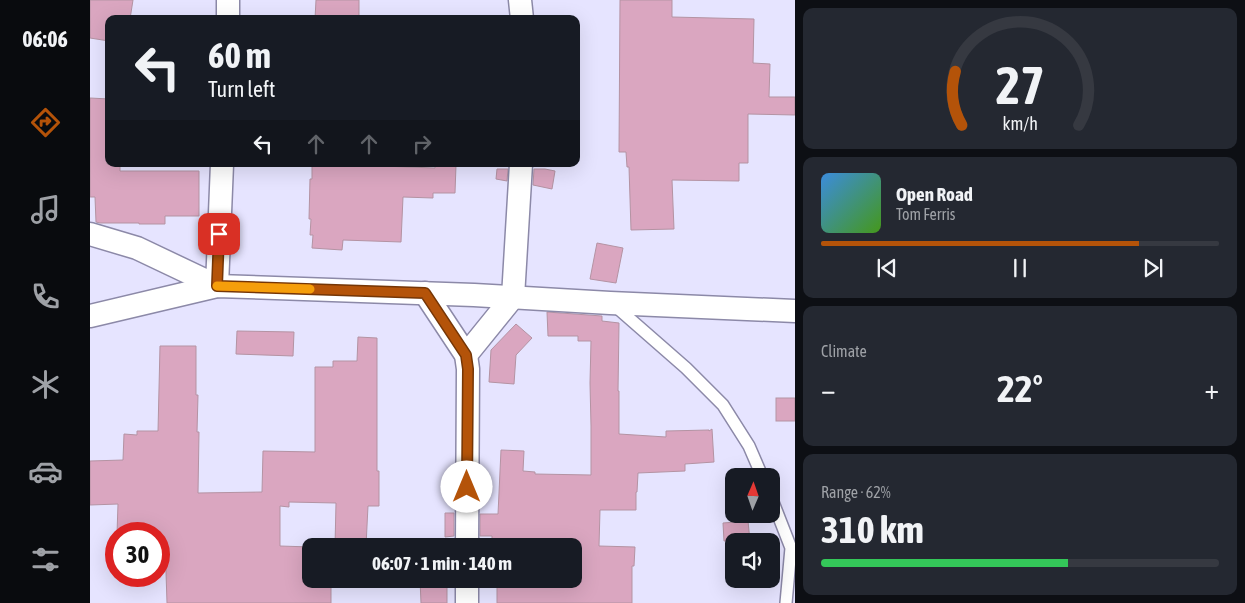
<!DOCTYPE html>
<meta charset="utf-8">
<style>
body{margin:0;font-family:"Asap Condensed",sans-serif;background:#242831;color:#f1f3f6;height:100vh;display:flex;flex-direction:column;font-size:19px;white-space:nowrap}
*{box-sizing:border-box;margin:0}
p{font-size:16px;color:#9ea1a6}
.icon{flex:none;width:28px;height:28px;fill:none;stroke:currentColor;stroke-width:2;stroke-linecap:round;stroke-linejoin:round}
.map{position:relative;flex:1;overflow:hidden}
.panel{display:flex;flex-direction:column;gap:8px;padding:8px;background:#0d0f14;width:450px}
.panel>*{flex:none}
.top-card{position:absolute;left:15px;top:15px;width:475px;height:152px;border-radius:10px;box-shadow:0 5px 20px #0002;background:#171b24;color:#f1f3f6;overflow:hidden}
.needle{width:32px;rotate:2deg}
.buttons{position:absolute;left:635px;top:468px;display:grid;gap:10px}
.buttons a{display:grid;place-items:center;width:55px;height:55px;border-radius:10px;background:#171b24;box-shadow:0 5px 20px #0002;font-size:25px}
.speed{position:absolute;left:15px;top:522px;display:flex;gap:10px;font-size:25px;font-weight:700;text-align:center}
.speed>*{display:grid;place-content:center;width:65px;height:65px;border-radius:50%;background:#171b24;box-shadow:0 5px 20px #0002;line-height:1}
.speed .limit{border:8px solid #d22;background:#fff;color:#111}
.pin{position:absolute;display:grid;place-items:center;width:42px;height:42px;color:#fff;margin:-21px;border-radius:10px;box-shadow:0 2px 8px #0006}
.me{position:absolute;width:55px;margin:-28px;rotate:0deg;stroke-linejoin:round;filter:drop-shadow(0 0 4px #0008)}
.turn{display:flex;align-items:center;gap:18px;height:105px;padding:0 20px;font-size:22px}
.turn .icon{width:65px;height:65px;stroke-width:2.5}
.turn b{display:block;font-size:35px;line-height:42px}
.lanes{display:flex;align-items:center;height:48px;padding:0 20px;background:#0003;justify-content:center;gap:25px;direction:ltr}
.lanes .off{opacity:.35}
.big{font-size:38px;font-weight:700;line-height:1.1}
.panel .widget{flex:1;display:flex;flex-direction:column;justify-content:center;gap:8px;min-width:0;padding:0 18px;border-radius:10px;background:#242831}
.panel .dial{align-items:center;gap:0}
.dial svg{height:130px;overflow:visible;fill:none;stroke:#363941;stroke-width:7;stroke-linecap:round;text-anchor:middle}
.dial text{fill:#f1f3f6;stroke:none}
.song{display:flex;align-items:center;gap:15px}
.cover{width:60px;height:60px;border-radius:8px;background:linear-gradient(135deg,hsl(210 70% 55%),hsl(100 70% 35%))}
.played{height:5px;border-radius:2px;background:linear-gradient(90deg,#b45309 80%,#363941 80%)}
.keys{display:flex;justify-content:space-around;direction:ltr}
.heat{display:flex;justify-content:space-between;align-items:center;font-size:28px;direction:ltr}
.charge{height:8px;border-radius:4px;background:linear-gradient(90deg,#34c759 62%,#363941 0)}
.trip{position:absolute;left:212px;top:538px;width:280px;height:50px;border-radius:10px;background:#171b24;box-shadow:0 5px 20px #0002;font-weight:700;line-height:50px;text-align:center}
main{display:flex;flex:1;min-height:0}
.menu{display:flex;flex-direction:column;width:90px;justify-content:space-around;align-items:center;background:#090b0e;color:#9ea1a6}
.menu .icon{width:35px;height:35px}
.menu .on{color:#b45309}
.menu b{font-size:22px;color:#f1f3f6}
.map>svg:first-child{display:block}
</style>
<main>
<nav class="menu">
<b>06:06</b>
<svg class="icon on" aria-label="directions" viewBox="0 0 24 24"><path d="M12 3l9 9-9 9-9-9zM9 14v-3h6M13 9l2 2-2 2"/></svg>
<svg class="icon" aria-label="music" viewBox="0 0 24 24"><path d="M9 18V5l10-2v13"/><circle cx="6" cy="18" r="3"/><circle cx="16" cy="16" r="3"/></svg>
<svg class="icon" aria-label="phone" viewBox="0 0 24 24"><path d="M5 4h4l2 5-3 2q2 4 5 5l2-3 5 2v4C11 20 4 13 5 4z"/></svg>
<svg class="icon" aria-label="climate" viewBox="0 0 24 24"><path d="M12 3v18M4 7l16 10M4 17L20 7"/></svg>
<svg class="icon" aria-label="car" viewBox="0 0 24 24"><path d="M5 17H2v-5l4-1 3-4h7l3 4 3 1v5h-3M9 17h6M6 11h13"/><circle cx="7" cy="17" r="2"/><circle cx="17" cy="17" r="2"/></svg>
<svg class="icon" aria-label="filters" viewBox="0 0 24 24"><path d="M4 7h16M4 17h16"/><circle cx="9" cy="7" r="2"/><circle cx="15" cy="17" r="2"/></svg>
</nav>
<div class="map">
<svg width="705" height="603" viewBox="0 0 705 603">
<rect width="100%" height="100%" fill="#e6e4ff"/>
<g fill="#daa6c0" stroke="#b493a3">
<polygon points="0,0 43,0 40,19 19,19 19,41 0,38"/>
<polygon points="226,0 269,0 269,19 225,19"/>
<polygon points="530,0 582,0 582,17 664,19 663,63 680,64 679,97 705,97 705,115 658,114 658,163 649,163 649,181 582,180 584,229 541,230 539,167 537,167 536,152 529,152"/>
<polygon points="0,98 19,99 17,164 30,164 30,171 109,171 109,216 75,216 75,224 49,224 49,223 10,223 6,222 5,197 0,197"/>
<polygon points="222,164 274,165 274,164 292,164 292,166 345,168 345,164 366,165 365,193 343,193 343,198 313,197 311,242 253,240 252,250 222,248 223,235 220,235 221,219 219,219 220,179 222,179"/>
<polygon points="407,169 418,169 417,181 406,179"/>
<polygon points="444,169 455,169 465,171 462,189 443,185"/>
<polygon points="507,243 533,248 526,283 500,279"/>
<polygon points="457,312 512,316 512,321 529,323 528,391 529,391 529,434 576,437 576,431 619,430 619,431 622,429 624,462 595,464 595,471 548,473 547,492 546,492 546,510 510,510 509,546 545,547 544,566 542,566 542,603 407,603 407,579 484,579 484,544 420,543 420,546 402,546 402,536 390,536 390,514 408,514 411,450 434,451 433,471 445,472 445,474 501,475 501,426 500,383 501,341 488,341 488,336 458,336"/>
<polygon points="426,324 442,338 426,355 424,384 399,382 401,350"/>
<polygon points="147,331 204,332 203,356 146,354"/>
<polygon points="268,337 287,338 287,471 289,471 289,506 278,506 276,546 245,546 246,503 199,502 199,507 190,506 190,546 221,547 221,579 275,579 275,581 241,581 241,603 77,603 75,541 69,541 69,534 27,534 28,504 0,505 0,461 33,460 34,434 47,435 47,431 68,431 70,346 106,346 106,395 108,395 107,432 109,432 108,493 172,492 173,451 225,452 225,367 243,367 243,361 267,361"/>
<rect x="686" y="398" width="19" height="23"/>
<polygon points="355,513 364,513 364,536 355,537"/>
<polygon points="658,521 660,541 634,541 633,523"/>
<polygon points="330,579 357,579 357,603 331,603"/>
</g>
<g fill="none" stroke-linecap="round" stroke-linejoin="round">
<g stroke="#8c89a8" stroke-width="14">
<g id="lane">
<polyline points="524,305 596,368 633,405 659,446 672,476"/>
<polyline points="681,497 701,548 696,603"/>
</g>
</g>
<g stroke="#8c89a8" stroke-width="25">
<g id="street">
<polyline points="430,0 432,19"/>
<polyline points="138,19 138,0"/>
<polyline points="0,234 47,248 127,286 132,164"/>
<polyline points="335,293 376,355 378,369 377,546"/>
<polyline points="0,316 127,286 384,295 520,303 705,311"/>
<polyline points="376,355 423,297 431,164"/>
<polyline points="377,603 377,579"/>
</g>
</g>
<use href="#lane" stroke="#fff" stroke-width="11"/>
<use href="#street" stroke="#fff" stroke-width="22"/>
</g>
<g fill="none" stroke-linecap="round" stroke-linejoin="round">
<g stroke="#753606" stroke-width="12">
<polyline id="route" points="129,234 127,286 335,293 376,355 378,369 377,487"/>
</g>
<use href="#route" stroke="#b45309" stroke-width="9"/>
<polyline stroke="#f59e0b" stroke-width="9" points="127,286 220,289"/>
</g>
</svg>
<div class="buttons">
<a><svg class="needle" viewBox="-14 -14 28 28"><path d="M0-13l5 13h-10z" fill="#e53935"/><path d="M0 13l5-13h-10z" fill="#9ea1a6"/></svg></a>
<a><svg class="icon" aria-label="sound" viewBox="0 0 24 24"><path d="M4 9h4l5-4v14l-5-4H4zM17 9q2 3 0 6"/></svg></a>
</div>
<div class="speed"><div class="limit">30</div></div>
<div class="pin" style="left:129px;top:234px;background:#d93025"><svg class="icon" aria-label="arrive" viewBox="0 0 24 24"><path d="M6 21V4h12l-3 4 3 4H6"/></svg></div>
<svg class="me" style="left:377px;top:487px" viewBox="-20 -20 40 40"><circle r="19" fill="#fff"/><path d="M0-13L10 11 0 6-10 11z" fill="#b45309"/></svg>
<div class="trip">06:07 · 1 min · 140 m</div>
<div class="top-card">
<div class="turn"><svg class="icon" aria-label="left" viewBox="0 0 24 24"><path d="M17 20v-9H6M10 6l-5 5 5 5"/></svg><div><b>60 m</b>Turn left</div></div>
<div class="lanes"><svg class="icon" aria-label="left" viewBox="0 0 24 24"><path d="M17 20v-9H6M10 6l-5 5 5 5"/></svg><svg class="icon off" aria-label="ahead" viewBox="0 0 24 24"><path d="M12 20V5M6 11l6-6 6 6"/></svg><svg class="icon off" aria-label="ahead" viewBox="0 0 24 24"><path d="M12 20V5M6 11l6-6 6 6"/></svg><svg class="icon off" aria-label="right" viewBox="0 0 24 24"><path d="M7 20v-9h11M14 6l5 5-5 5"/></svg></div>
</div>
</div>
<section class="panel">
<div class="widget dial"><svg viewBox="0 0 100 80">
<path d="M14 69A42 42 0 1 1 86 69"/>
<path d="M14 69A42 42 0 0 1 10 36" stroke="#b45309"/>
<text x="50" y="56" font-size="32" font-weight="700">27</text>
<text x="50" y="72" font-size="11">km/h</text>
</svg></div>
<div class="widget">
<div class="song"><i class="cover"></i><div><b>Open Road</b><p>Tom Ferris</p></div></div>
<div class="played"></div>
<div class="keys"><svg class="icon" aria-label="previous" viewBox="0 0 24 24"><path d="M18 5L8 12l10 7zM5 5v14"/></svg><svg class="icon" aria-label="pause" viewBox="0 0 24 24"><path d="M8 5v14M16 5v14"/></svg><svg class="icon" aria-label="next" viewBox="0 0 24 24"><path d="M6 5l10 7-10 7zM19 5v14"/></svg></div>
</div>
<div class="widget"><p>Climate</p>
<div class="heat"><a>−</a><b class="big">22°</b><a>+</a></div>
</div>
<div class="widget"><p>Range · 62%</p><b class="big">310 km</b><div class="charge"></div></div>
</section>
</main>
